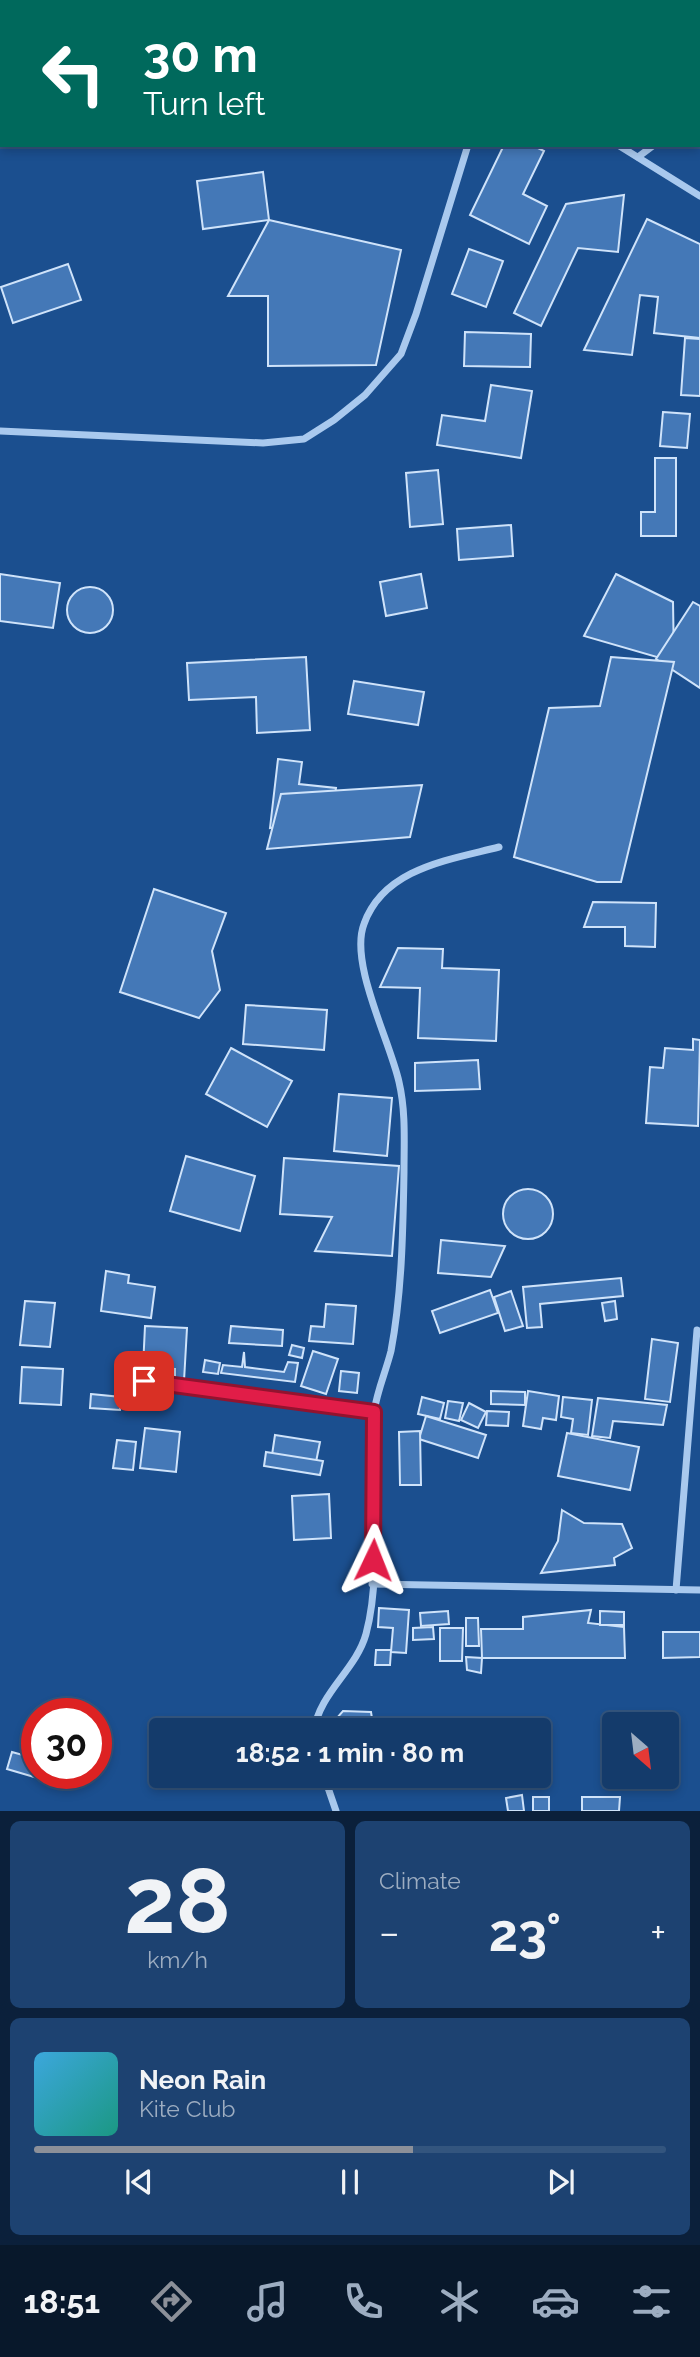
<!DOCTYPE html>
<meta charset="utf-8">
<style>
body{margin:0;font-family:Raleway,sans-serif;background:#1d4271;color:#f1f3f6;height:100vh;display:flex;flex-direction:column;font-size:26px;white-space:nowrap}
*{box-sizing:border-box;margin:0}
p{font-size:23px;color:#9dadc1}
.icon{flex:none;width:38px;height:38px;fill:none;stroke:currentColor;stroke-width:2;stroke-linecap:round;stroke-linejoin:round}
.map{position:relative;height:1811px;overflow:hidden}
.side{display:flex;flex-direction:column;gap:10px;padding:10px;background:#0b203b;flex:1}
.side>*{flex:none}
.guide{position:absolute;left:0px;top:0px;width:700px;height:147px;box-shadow:0 4px 10px #0003,0 0 0 2px #33557e;background:#00695c;color:#fff;overflow:hidden}
.needle{width:46px;rotate:152deg}
.tools{position:absolute;left:602px;top:1712px;display:grid;gap:14px}
.tools a{display:grid;place-items:center;width:77px;height:77px;border-radius:7px;background:#143b6b;box-shadow:0 4px 10px #0003,0 0 0 2px #33557e;font-size:35px}
.speed{position:absolute;left:21px;top:1698px;display:flex;gap:14px;font-size:35px;font-weight:700;text-align:center}
.speed>*{display:grid;place-content:center;width:91px;height:91px;border-radius:50%;background:#143b6b;box-shadow:0 4px 10px #0003,0 0 0 2px #33557e;line-height:1}
.speed .limit{border:10px solid #d22;background:#fff;color:#111}
.pin{position:absolute;display:grid;place-items:center;width:60px;height:60px;color:#fff;margin:-30px;border-radius:14px;box-shadow:0 4px 10px #0006}
.me{position:absolute;width:77px;margin:-38px;rotate:2deg;stroke-linejoin:round;filter:drop-shadow(0 0 5px #0008)}
.turn{display:flex;align-items:center;gap:24px;height:147px;padding:0 28px;font-size:32px}
.turn .icon{width:91px;height:91px;stroke-width:2.5}
.turn b{display:block;font-size:49px;line-height:60px}
.big{font-size:52px;font-weight:700;line-height:1.1}
.side .tile{flex:1;display:flex;flex-direction:column;justify-content:center;gap:10px;min-width:0;padding:0 24px;border-radius:10px;background:#1d4271}
.side .dial{align-items:center;gap:0}
.dial b{font-size:91px;line-height:1}
.song{display:flex;align-items:center;gap:21px}
.cover{width:84px;height:84px;border-radius:10px;background:linear-gradient(135deg,hsl(200 70% 55%),hsl(170 70% 35%))}
.played{height:7px;border-radius:4px;background:linear-gradient(90deg,#8c9099 60%,#33557e 60%)}
.keys{display:flex;justify-content:space-around;direction:ltr}
.heat{display:flex;justify-content:space-between;align-items:center;font-size:38px;direction:ltr}
.side .tiles{flex:1;display:grid;gap:10px;grid-template-columns:1fr 1fr}
.tile:last-child{grid-column:span 2}
.trip{position:absolute;left:149px;top:1718px;width:402px;height:70px;border-radius:7px;background:#143b6b;box-shadow:0 4px 10px #0003,0 0 0 2px #33557e;font-weight:700;line-height:70px;text-align:center}
.tab-bar{display:flex;height:112px;justify-content:space-around;align-items:center;background:#08182b;color:#9dadc1}
.tab-bar .icon{width:49px;height:49px}
.tab-bar .current{color:#8c9099}
.tab-bar b{font-size:32px;color:#f1f3f6}
.map>svg:first-child{display:block}
</style>
<div class="map">
<svg width="700" height="1811" viewBox="0 0 700 1811">
<rect width="100%" height="100%" fill="#1b4f8f"/>
<g fill="#4478b7" stroke="#cfe3fa" stroke-width="2">
<polygon points="504,145 532,145 544,151 523,194 547,206 529,244 470,215"/>
<polygon points="263,172 269,220 203,229 197,181"/>
<polygon points="624,195 618,252 578,248 541,326 514,313 566,204"/>
<polygon points="647,219 700,244 700,338 654,333 658,297 640,295 632,355 584,350"/>
<polygon points="269,220 401,250 376,365 268,366 268,296 228,296"/>
<polygon points="469,249 503,261 486,307 452,294"/>
<polygon points="68,264 81,300 13,323 1,287"/>
<polygon points="465,332 531,334 530,367 464,366"/>
<polygon points="685,338 700,339 700,396 681,395"/>
<polygon points="491,385 532,391 521,458 437,445 442,415 485,421"/>
<polygon points="663,412 690,414 687,448 660,446"/>
<polygon points="655,458 676,458 676,536 641,536 641,512 655,512"/>
<polygon points="438,470 443,524 410,527 406,473"/>
<polygon points="511,525 513,556 459,560 457,529"/>
<polygon points="0,574 60,583 53,628 0,621"/>
<polygon points="421,574 427,608 386,616 380,582"/>
<polygon points="616,574 673,602 674,662 584,636"/>
<circle cx="90" cy="610" r="23"/>
<polygon points="693,602 700,606 700,688 656,659"/>
<polygon points="306,657 310,730 257,733 256,697 189,700 187,663"/>
<polygon points="611,657 674,662 621,882 597,882 514,857 549,708 600,706"/>
<polygon points="354,681 424,692 418,725 348,714"/>
<polygon points="278,759 302,762 299,784 336,788 331,819 270,828"/>
<polygon points="422,785 410,837 267,849 281,794"/>
<polygon points="154,889 226,913 212,951 220,990 199,1018 120,992"/>
<polygon points="593,902 656,903 655,947 625,946 625,927 584,927"/>
<polygon points="398,948 443,949 442,968 499,970 496,1041 418,1038 420,988 380,987"/>
<polygon points="246,1005 327,1010 324,1050 243,1044"/>
<polygon points="693,1039 700,1040 698,1126 646,1123 650,1067 663,1068 665,1048 693,1050"/>
<polygon points="231,1048 292,1081 267,1127 206,1094"/>
<polygon points="478,1060 480,1089 415,1091 415,1063"/>
<polygon points="339,1094 392,1098 387,1156 334,1151"/>
<polygon points="186,1156 255,1176 240,1231 170,1211"/>
<polygon points="284,1158 399,1166 392,1256 315,1251 332,1217 280,1214"/>
<circle cx="528" cy="1214" r="25"/>
<polygon points="441,1240 505,1246 491,1277 438,1273"/>
<polygon points="106,1271 129,1275 128,1283 155,1287 151,1318 101,1311"/>
<polygon points="621,1278 623,1296 540,1304 542,1327 527,1328 523,1287"/>
<polygon points="490,1290 498,1313 440,1333 432,1311"/>
<polygon points="511,1291 523,1326 505,1331 494,1297"/>
<polygon points="25,1301 55,1303 50,1347 20,1345"/>
<polygon points="615,1301 617,1319 605,1321 602,1303"/>
<polygon points="326,1304 356,1306 353,1344 309,1341 311,1326 324,1327"/>
<polygon points="145,1326 187,1328 184,1381 175,1381 175,1369 143,1368"/>
<polygon points="231,1326 283,1330 282,1346 229,1343"/>
<polygon points="652,1339 678,1343 670,1402 645,1399"/>
<polygon points="292,1345 304,1348 302,1358 289,1355"/>
<polygon points="313,1351 338,1359 326,1394 301,1386"/>
<polygon points="244,1352 245,1367 284,1372 288,1362 298,1363 295,1382 221,1373 223,1365 242,1367"/>
<polygon points="205,1360 220,1363 218,1374 203,1372"/>
<polygon points="22,1367 63,1369 61,1405 20,1403"/>
<polygon points="341,1371 359,1373 357,1393 339,1391"/>
<polygon points="491,1391 525,1392 525,1405 491,1404"/>
<polygon points="528,1391 559,1396 556,1420 543,1418 541,1429 523,1426"/>
<polygon points="91,1394 121,1397 120,1410 90,1408"/>
<polygon points="422,1397 444,1403 440,1419 418,1414"/>
<polygon points="563,1397 592,1400 588,1435 571,1433 573,1419 561,1417"/>
<polygon points="598,1398 667,1405 663,1425 613,1421 610,1438 592,1436"/>
<polygon points="448,1401 463,1403 459,1421 445,1418"/>
<polygon points="469,1403 486,1412 478,1428 461,1420"/>
<polygon points="487,1411 509,1412 508,1426 486,1425"/>
<polygon points="426,1416 486,1435 478,1458 419,1439"/>
<polygon points="145,1428 180,1432 176,1472 140,1468"/>
<polygon points="420,1431 421,1485 400,1485 399,1432"/>
<polygon points="567,1433 639,1447 630,1490 558,1476"/>
<polygon points="275,1435 320,1442 316,1462 272,1455"/>
<polygon points="117,1440 136,1442 133,1470 113,1468"/>
<polygon points="266,1452 323,1461 320,1475 264,1466"/>
<polygon points="329,1494 331,1538 294,1540 292,1496"/>
<polygon points="562,1510 584,1523 622,1524 632,1548 614,1558 615,1565 541,1573 558,1541"/>
<polygon points="379,1608 409,1610 406,1653 391,1652 393,1628 378,1627"/>
<polygon points="591,1610 588,1623 624,1627 625,1658 482,1658 481,1629 523,1629 523,1617"/>
<polygon points="448,1611 449,1624 421,1626 420,1613"/>
<polygon points="600,1611 624,1612 624,1625 600,1625"/>
<polygon points="466,1618 478,1618 479,1646 466,1646"/>
<polygon points="433,1627 434,1639 413,1640 413,1628"/>
<polygon points="440,1628 463,1628 462,1661 440,1661"/>
<polygon points="663,1632 700,1632 700,1657 663,1658"/>
<polygon points="376,1650 391,1650 390,1665 375,1665"/>
<polygon points="466,1657 482,1658 481,1673 467,1670"/>
<polygon points="343,1711 371,1712 374,1731 337,1731 336,1719"/>
<polygon points="12,1752 37,1759 34,1777 7,1769"/>
<polygon points="522,1795 524,1811 508,1811 506,1798"/>
<rect x="533" y="1797" width="16" height="14"/>
<polygon points="582,1797 620,1797 619,1811 582,1811"/>
</g>
<g fill="none" stroke-linecap="round" stroke-linejoin="round">
<g stroke="#a9c9ee" stroke-width="7">
<polyline points="376,0 379,2"/>
<polyline points="694,0 694,2"/>
<polyline points="698,40 700,57"/>
<polyline points="698,112 700,111"/>
<polyline points="618,145 700,196"/>
<polyline points="638,157 654,145"/>
<polyline points="0,431 263,443 304,439 334,420 365,395 401,354 416,314 468,145"/>
<polyline points="144,1381 374,1412"/>
<polyline points="372,1584 700,1590"/>
<polyline points="676,1590 697,1330"/>
<path d="M314,1731C319,1693 356,1670 366,1634C385,1562 365,1485 374,1412C377,1391 386,1371 391,1351C402,1293 403,1230 404,1172C404,1142 406,1112 399,1082C390,1041 349,963 364,924C384,868 449,860 499,847"/>
<polyline points="324,1776 336,1811"/>
</g>
</g>
<g fill="none" stroke-linecap="round" stroke-linejoin="round">
<g stroke="#92132f" stroke-width="18">
<polyline id="route" points="144,1381 374,1412 373,1560"/>
</g>
<use href="#route" stroke="#e11d48" stroke-width="12"/>
</g>
</svg>
<div class="tools">
<a><svg class="needle" viewBox="-14 -14 28 28"><path d="M0-13l5 13h-10z" fill="#e53935"/><path d="M0 13l5-13h-10z" fill="#9dadc1"/></svg></a>
</div>
<div class="speed"><div class="limit">30</div></div>
<div class="pin" style="left:144px;top:1381px;background:#d93025"><svg class="icon" aria-label="arrive" viewBox="0 0 24 24"><path d="M6 21V4h12l-3 4 3 4H6"/></svg></div>
<svg class="me" style="left:373px;top:1560px" viewBox="-20 -20 40 40"><path d="M0-17L14 15 0 8-14 15z" fill="#e11d48" stroke="#fff" stroke-width="4"/></svg>
<div class="trip">18:52 · 1 min · 80 m</div>
<div class="guide">
<div class="turn"><svg class="icon" aria-label="left" viewBox="0 0 24 24"><path d="M17 20v-9H6M10 6l-5 5 5 5"/></svg><div><b>30 m</b>Turn left</div></div>
</div>
</div>
<section class="side">
<div class="tiles">
<div class="tile dial"><b>28</b><p>km/h</p></div>
<div class="tile"><p>Climate</p>
<div class="heat"><a>−</a><b class="big">23°</b><a>+</a></div>
</div>
<div class="tile">
<div class="song"><i class="cover"></i><div><b>Neon Rain</b><p>Kite Club</p></div></div>
<div class="played"></div>
<div class="keys"><svg class="icon" aria-label="previous" viewBox="0 0 24 24"><path d="M18 5L8 12l10 7zM5 5v14"/></svg><svg class="icon" aria-label="pause" viewBox="0 0 24 24"><path d="M8 5v14M16 5v14"/></svg><svg class="icon" aria-label="next" viewBox="0 0 24 24"><path d="M6 5l10 7-10 7zM19 5v14"/></svg></div>
</div>
</div>
</section>
<nav class="tab-bar">
<b>18:51</b>
<svg class="icon current" aria-label="directions" viewBox="0 0 24 24"><path d="M12 3l9 9-9 9-9-9zM9 14v-3h6M13 9l2 2-2 2"/></svg>
<svg class="icon" aria-label="music" viewBox="0 0 24 24"><path d="M9 18V5l10-2v13"/><circle cx="6" cy="18" r="3"/><circle cx="16" cy="16" r="3"/></svg>
<svg class="icon" aria-label="phone" viewBox="0 0 24 24"><path d="M5 4h4l2 5-3 2q2 4 5 5l2-3 5 2v4C11 20 4 13 5 4z"/></svg>
<svg class="icon" aria-label="climate" viewBox="0 0 24 24"><path d="M12 3v18M4 7l16 10M4 17L20 7"/></svg>
<svg class="icon" aria-label="car" viewBox="0 0 24 24"><path d="M5 17H2v-5l4-1 3-4h7l3 4 3 1v5h-3M9 17h6M6 11h13"/><circle cx="7" cy="17" r="2"/><circle cx="17" cy="17" r="2"/></svg>
<svg class="icon" aria-label="filters" viewBox="0 0 24 24"><path d="M4 7h16M4 17h16"/><circle cx="9" cy="7" r="2"/><circle cx="15" cy="17" r="2"/></svg>
</nav>
